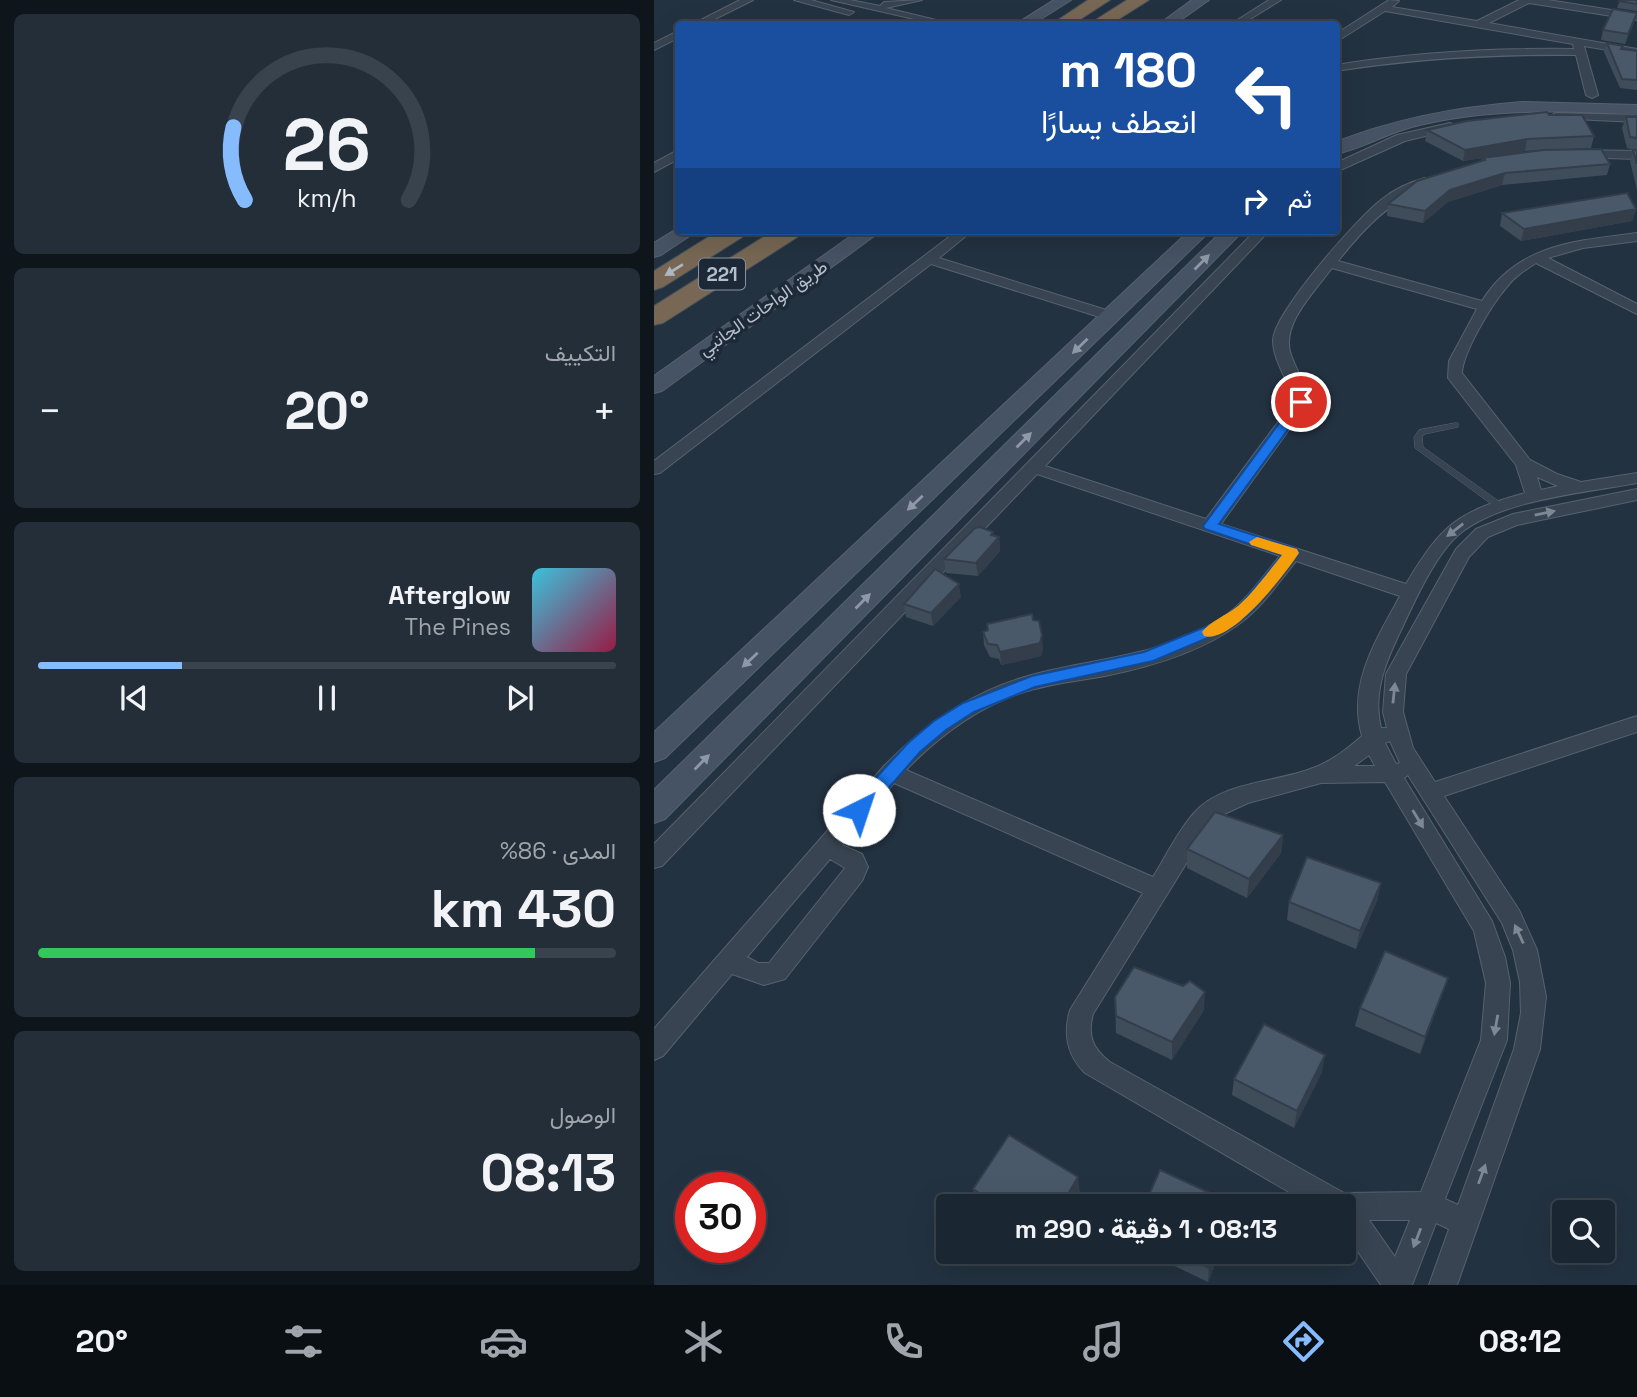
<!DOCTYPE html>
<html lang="ar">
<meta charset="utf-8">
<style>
body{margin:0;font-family:"Space Grotesk",Vazirmatn,sans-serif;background:#232e39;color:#f1f3f6;direction:rtl;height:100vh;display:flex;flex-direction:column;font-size:26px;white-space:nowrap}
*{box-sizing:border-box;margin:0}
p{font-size:23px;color:#9fa5ab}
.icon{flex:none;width:38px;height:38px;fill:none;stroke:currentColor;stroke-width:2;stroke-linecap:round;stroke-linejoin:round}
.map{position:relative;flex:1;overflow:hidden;direction:ltr}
.panel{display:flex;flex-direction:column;gap:14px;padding:14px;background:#0e151b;width:654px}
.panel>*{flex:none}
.guide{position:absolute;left:21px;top:21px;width:665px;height:214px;border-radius:7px;box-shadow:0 7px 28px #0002,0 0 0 2px #38434d;direction:rtl;background:#1a4fa0;color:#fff;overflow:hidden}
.controls{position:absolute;left:898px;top:1200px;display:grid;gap:14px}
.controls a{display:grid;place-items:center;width:63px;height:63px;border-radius:7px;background:#1a2631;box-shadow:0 7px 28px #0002,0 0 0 2px #38434d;font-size:35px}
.speed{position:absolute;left:21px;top:1172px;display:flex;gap:14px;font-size:35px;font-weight:700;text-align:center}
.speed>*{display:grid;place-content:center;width:91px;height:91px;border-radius:50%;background:#1a2631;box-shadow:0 7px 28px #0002,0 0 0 2px #38434d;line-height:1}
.speed .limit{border:10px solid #d22;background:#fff;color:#111}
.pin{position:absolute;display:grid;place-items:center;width:60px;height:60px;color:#fff;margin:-30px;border:4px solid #fff;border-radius:50%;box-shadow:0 2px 7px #0007}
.me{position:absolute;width:77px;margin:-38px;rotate:41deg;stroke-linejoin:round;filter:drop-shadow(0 0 5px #0008)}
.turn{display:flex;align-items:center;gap:24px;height:147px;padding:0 28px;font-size:32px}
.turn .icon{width:91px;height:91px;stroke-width:2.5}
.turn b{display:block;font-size:49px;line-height:60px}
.then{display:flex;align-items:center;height:66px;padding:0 28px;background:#0003;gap:14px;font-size:26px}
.big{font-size:52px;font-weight:800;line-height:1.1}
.panel .widget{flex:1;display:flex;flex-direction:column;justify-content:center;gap:10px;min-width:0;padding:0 24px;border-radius:10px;background:#232e39}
.panel .dial{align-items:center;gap:0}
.dial svg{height:182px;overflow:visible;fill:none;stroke:#38434d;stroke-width:7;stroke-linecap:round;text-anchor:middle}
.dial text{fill:#f1f3f6;stroke:none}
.song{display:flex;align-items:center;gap:21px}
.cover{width:84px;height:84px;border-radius:10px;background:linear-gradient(135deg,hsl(190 70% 55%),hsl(340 70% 35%))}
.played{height:7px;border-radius:4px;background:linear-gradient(90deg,#86bcfe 25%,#38434d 25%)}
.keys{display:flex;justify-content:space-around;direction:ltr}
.heat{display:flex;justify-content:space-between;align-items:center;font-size:38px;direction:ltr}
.charge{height:10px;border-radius:5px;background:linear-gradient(90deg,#34c759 86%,#38434d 0)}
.trip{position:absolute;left:282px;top:1194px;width:420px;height:70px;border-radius:7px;background:#1a2631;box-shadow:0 7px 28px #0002,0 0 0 2px #38434d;font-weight:800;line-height:70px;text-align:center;direction:rtl}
.tabs{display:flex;height:112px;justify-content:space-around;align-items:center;background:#0a0f14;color:#9fa5ab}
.tabs .icon{width:49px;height:49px}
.tabs .selected{color:#86bcfe}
.tabs b{font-size:32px;color:#f1f3f6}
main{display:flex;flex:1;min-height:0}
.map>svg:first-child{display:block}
</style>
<main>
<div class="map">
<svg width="983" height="1285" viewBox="0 0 983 1285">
<rect width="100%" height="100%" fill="#233241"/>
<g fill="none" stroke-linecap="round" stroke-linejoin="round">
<g stroke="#56626e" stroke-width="1">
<polygon id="lane" points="801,423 804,423 804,427 771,434 768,437 769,447 850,505 851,507 850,509 844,509 761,448 760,437 765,430"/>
</g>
<g stroke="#56626e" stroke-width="2">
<g id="street">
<polygon points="86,0 99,0 51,24 39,24"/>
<polygon points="140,0 157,0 200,12 195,15"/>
<polygon points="177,0 196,0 226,6 230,2 268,0 232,8 299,24 282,24"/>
<polygon points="615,0 627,0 588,24 577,24"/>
<path d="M735,0L745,1L738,7L823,21L865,0H894L983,14V20L875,3L835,23L983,49V55L930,46L944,95L938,98L932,95L922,55C839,54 765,58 682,71V65C763,52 839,48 920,49L919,44L731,11L682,42V34Z"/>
<polygon points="24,31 24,38 0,50 0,43"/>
<polygon points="902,113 983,115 983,122 898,118 896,116"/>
<polygon points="796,123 800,125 800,129 751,141 682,172 682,163 743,135"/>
<polygon points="24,150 24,159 0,172 0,163"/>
<polygon points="924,150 983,151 983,159 920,157 920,151"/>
<path d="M771,178L777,182L775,185C734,203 712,226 684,261L828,301C864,244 921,241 983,233V241L929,248L894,258L983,304V314L882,263C871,270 860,277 852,288C838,304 809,352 808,373L876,460L903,474L927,482L983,473V483C930,493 839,500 800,539C780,559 761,600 749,626C733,659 718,691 727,728H733L729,712L732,674L802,549L822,529L859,514L983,489V500L863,525L834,537L815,557L752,674L749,712L759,748L781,782L983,716V732L790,796L865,910L883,950L892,997L886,1049L803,1285H775L795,1229L782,1223L758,1285H727L690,1231V1206H659L431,1073C413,1055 409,1034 416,1010L489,893L240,783L188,845L208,854L214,867L208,881L131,979L110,985L78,974L9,1056L0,1060V1029L230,766C275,720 325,687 389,672C451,657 517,654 572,615C594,599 609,576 626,556L383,474L8,866L0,868V844L601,231H615L391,466L552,519L639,402C636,381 619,362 619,340C620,313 703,218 727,200C739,190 756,182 771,178ZM678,268L823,309L795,361L794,378L862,465L871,493C803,512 788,524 752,584L567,524L655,402C652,385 643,371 637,355C626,325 661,291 678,268ZM883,477L904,486L887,490ZM642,561L746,596C722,640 693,685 708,736C693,749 678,761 659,768C622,783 568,781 540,813C524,831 512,856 499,877L252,770C285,736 323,708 367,693C394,684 423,681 451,676C496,667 547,652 585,624C608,608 624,583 642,561ZM736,741L746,763L742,764L731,743ZM715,755L721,766H700ZM754,775L848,923L859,950L866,982L867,1013L860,1049L804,1205L791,1199L853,1040L856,983L851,957L838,921L750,778ZM731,782L820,931L832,983L827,1040L767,1192L690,1193L456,1062C439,1049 433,1036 439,1014L556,825L568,815L594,803L667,783ZM176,859L191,868L115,963H104L93,957ZM715,1220H756L741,1257Z"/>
<polygon points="303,231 318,231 285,258 462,313 464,316 462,319 452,319 277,264 6,473 0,474 0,461"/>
</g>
</g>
<g stroke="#56626e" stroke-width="2">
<g id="secondary">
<polygon points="400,0 417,0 379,24 362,24"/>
<polygon points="538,0 555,0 521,24 505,24"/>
<path d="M868,102L983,105V115C908,110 831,108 758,127C732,134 708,148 682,154V142C743,118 803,107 868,102Z"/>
<polygon points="24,228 24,231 43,231 7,255 0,257 0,243"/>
<polygon points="204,231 227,231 8,391 0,393 0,376"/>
<polygon points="535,231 556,231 11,758 0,762 0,732"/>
<polygon points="568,231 589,231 11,819 0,823 0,790"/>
</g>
</g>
<g stroke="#434f5b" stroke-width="2">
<g id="highway">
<polygon points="434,0 456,0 419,24 398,24"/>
<polygon points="473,0 495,0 457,24 435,24"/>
<polygon points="64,231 93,231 90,236 9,287 0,290 0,271"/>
<polygon points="119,231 148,231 145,236 9,323 0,325 0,306"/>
</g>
</g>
<use href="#lane" fill="#384451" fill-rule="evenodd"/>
<use href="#street" fill="#384451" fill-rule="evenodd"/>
<use href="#secondary" fill="#465364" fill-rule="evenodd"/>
<use href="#highway" fill="#776754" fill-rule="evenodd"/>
</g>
<g fill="#3f4d5b" fill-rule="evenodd">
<polygon points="966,0 983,0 983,11 963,8"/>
<polygon points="980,22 971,44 947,40 949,30"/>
<polygon points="953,43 968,49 983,51 983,90 966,88 950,52"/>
<path d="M895,115L940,136L937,148L891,150L956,164L953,175L848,185L794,202L769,223L733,216L734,204L827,161L828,158L809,161L771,141L773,130ZM889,150L830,158L871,151Z"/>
<polygon points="972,117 983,117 983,190 976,161 980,150 973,148 968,128"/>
<polygon points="982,209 978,221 867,241 846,226 848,213"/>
<polygon points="340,536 345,537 346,551 324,576 292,573 290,559"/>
<polygon points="307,597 279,626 252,617 250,604"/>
<polygon points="333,624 389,648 387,656 347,665 345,659 336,657 330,645 329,632 333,630"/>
<polygon points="629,835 627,853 593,898 533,868 533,849"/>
<polygon points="727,883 723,901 702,949 633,920 635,902"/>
<polygon points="794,978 766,1054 701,1026 706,1008"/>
<polygon points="461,997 550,1010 518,1060 462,1033"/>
<polygon points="668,1072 640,1128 578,1095 580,1079"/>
<polygon points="319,1189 426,1192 418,1206 325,1206 323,1204"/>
<polygon points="489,1251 566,1251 554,1282"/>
</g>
<g fill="#333e4a">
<polygon points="983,14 980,22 971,44 974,34"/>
<polygon points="873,139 871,151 809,161 811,150"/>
<polygon points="851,173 848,185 794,202 769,223 771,211 796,190"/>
<polygon points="982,209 978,221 867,241 870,229"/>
<polygon points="339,532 340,542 345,537 346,551 324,576 322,563"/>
<polygon points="305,584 307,597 279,626 277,613"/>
<polygon points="388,635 389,648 387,656 347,665 346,652"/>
<polygon points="629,835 627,853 593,898 595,879"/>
<polygon points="727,883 723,901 702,949 706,931"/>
<polygon points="794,978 788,995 766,1054 771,1037"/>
<polygon points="551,992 550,1010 518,1060 518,1042"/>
<polygon points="671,1055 668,1072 640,1128 643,1111"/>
<polygon points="424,1177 426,1192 418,1206 407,1206"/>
<polygon points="562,1251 566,1251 554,1282 555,1268"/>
</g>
<g fill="#49596a" stroke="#333e4a" stroke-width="2">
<polygon points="966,0 983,0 983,4 965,1"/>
<polygon points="959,9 983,13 974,34 949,30"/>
<polygon points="953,43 969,46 967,49 983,51 983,80 968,79"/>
<polygon points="893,112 895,115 928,115 940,136 873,139 811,150 773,130 813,121"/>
<polygon points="972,117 983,117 983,138 976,137"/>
<polygon points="947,149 956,164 851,173 796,190 771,211 734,204 763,181 831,160 828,158 889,150"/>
<polygon points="979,150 983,150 983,164"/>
<polygon points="973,193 982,209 870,229 848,213"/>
<polygon points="326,527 339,532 337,535 345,537 322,563 290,559 321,528"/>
<polygon points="281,569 305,584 277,613 250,604"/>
<polygon points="378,614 379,620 385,621 388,635 386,643 346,652 343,645 334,644 329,632 334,630 333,624"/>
<polygon points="561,812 629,835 595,879 533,849"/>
<polygon points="653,857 727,883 706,931 635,902"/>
<polygon points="731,951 794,978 771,1037 706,1008"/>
<polygon points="480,967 529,986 536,981 551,992 518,1042 462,1016 461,997"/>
<polygon points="610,1024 671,1055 643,1111 580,1079"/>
<polygon points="355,1135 424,1177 407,1206 346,1206 319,1189"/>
<polygon points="506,1170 580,1204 579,1206 490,1206"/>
<polygon points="521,1251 562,1251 555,1268"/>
</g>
<defs><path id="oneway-solid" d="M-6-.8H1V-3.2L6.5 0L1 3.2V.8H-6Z" transform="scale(1.75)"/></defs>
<g fill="#8e99a7">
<use href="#oneway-solid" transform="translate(548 262) rotate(-45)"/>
<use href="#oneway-solid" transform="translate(426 346) rotate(136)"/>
<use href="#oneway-solid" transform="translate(370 440) rotate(-45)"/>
<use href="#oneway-solid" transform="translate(261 503) rotate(137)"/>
<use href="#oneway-solid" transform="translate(209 601) rotate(-45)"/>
<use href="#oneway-solid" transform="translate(96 660) rotate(137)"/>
<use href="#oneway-solid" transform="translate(48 762) rotate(-45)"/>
</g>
<use fill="#aeb6bf" href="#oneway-solid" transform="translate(20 270) rotate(148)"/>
<g fill="#7c8894">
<use href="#oneway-solid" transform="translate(891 513) rotate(-12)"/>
<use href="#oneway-solid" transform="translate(801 530) rotate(142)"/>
<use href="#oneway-solid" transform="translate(740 693) rotate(-84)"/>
<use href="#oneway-solid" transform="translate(764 819) rotate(59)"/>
<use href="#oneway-solid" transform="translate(865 934) rotate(-115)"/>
<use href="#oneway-solid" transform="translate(842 1025) rotate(100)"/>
<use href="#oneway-solid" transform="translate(828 1174) rotate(-70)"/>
<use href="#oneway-solid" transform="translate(763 1238) rotate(111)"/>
</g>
<polygon fill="#1a73e8" stroke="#114b97" stroke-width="2" points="647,398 654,402 565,524 643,549 645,553 598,611 575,629 499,661 381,687 320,712 292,730 266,752 211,815 205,817 198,815 196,810 198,804 254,743 280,721 309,703 378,676 490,652 564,622 587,604 628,555 551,529 549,526 643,399"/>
<path fill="#f59e0b" d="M603,537L643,549L645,553C631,574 578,644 550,636L548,632C555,622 573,615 584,606C600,592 614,572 628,555L597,545L595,542Z"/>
<g text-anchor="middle" stroke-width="7" stroke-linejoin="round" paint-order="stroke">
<g font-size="18" fill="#b4bfcb" stroke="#1d2936">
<text transform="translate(109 308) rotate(-35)" y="6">طريق الواحات الجانبي</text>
</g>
<rect fill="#1d2936" stroke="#87929e" stroke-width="2" x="45" y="258.5" width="46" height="31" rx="5"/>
<g font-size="19" font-weight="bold" fill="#b4bfcb">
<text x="68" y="281">221</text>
</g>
</g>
</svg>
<div class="controls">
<a><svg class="icon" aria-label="search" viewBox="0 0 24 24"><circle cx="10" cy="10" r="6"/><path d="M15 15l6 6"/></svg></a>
</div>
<div class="speed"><div class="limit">30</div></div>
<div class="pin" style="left:647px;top:402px;background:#d93025"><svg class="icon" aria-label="arrive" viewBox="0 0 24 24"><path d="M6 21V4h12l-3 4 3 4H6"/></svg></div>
<svg class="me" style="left:205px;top:810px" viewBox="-20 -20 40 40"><circle r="19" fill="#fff"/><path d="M0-13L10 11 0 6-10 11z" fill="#1a73e8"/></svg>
<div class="trip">08:13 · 1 دقيقة · 290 m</div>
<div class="guide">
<div class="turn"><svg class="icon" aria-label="left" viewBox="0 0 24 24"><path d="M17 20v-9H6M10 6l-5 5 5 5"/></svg><div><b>180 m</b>انعطف يسارًا</div></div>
<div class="then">ثم<svg class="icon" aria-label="right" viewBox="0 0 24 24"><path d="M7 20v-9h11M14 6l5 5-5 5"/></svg></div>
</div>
</div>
<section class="panel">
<div class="widget dial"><svg viewBox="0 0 100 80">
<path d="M14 69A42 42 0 1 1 86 69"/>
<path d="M14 69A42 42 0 0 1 9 37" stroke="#86bcfe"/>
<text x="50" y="56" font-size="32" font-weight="700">26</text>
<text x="50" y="72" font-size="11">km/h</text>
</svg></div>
<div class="widget"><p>التكييف</p>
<div class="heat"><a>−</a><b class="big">20°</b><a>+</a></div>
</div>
<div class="widget">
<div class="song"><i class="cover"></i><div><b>Afterglow</b><p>The Pines</p></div></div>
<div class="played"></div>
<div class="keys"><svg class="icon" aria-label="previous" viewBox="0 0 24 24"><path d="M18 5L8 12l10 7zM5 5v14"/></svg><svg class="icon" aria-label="pause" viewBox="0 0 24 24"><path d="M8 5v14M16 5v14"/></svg><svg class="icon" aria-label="next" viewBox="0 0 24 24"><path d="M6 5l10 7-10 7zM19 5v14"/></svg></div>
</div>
<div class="widget"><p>المدى · 86%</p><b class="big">430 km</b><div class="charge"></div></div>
<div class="widget"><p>الوصول</p><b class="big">08:13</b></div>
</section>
</main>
<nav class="tabs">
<b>08:12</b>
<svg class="icon selected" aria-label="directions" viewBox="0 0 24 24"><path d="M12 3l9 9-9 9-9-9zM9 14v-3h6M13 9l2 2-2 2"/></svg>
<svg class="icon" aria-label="music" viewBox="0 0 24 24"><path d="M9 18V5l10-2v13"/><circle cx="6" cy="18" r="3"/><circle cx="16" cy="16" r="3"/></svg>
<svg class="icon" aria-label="phone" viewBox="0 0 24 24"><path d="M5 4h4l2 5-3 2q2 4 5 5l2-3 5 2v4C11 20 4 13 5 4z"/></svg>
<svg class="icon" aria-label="climate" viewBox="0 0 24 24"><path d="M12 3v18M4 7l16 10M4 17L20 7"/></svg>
<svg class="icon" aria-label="car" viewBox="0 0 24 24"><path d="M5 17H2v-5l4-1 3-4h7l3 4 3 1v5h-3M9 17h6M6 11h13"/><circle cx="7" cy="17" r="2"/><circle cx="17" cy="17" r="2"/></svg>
<svg class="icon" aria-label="filters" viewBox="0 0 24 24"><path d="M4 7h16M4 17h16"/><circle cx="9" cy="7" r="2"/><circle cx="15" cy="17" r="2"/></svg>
<b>20°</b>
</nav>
